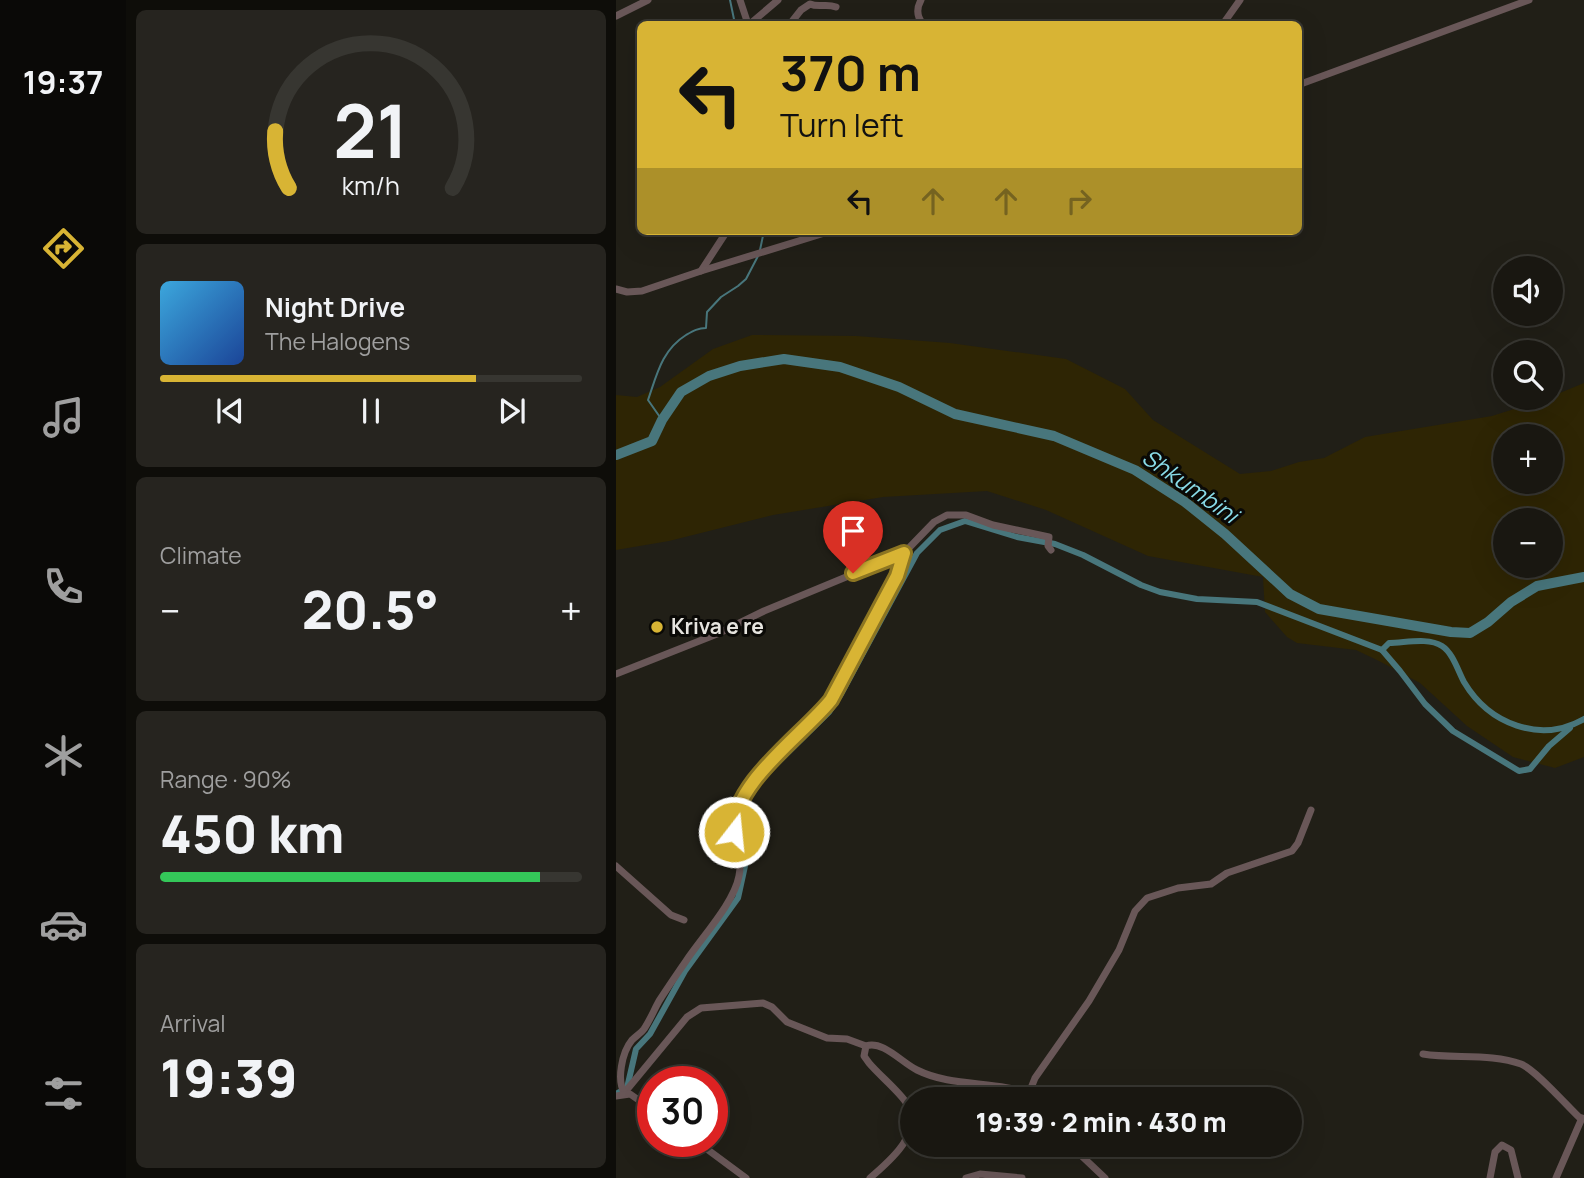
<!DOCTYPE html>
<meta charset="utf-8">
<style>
body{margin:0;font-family:Manrope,sans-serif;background:#26241f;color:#f1f3f6;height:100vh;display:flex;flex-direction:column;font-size:26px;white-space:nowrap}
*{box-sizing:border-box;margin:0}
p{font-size:23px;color:#9f9f9f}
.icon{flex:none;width:38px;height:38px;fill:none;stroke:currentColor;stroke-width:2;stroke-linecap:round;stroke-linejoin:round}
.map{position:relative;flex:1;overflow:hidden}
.side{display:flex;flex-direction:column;gap:10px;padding:10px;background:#0e0d09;width:490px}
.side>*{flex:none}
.guide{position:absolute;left:21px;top:21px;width:665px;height:214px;border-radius:10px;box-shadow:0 7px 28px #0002,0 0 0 2px #373631;background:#d8b434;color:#111;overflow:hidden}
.tools{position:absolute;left:877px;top:256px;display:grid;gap:14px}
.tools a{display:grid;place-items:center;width:70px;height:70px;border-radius:50%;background:#191711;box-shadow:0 7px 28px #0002,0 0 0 2px #373631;font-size:35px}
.speed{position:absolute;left:21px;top:1066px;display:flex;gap:14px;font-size:35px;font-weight:700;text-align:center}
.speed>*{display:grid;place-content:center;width:91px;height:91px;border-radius:50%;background:#191711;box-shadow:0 7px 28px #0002,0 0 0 2px #373631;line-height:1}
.speed .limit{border:10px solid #d22;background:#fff;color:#111}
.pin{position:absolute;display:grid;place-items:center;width:60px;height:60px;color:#fff;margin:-72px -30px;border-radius:50% 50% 50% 0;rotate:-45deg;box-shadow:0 0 7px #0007}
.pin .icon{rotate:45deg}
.me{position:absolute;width:77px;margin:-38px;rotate:16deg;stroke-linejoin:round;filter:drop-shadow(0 0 5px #0008)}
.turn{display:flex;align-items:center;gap:24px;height:147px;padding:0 28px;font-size:32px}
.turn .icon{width:91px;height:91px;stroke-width:2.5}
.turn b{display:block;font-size:49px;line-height:60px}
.lanes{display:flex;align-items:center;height:66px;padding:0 28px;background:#0003;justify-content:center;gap:35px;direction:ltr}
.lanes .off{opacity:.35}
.big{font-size:52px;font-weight:800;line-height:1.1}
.side .card{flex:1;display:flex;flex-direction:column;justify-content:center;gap:10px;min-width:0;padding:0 24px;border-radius:10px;background:#26241f}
.side .dial{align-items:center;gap:0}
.dial svg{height:182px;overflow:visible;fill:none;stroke:#373631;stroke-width:7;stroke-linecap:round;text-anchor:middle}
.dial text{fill:#f1f3f6;stroke:none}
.song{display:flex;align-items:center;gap:21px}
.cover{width:84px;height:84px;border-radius:10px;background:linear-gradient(135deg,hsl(200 70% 55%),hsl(220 70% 35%))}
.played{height:7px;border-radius:4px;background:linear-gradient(90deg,#d8b434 75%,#373631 75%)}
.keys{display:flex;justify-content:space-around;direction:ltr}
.heat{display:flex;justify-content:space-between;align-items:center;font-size:38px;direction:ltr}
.charge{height:10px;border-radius:5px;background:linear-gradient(90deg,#34c759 90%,#373631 0)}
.trip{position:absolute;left:284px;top:1087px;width:402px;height:70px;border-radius:35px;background:#191711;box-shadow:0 7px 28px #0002,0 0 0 2px #373631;font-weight:800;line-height:70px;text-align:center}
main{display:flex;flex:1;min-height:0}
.tab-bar{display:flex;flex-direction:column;width:126px;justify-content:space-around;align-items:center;background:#0a0907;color:#9f9f9f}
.tab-bar .icon{width:49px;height:49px}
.tab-bar .active{color:#d8b434}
.tab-bar b{font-size:32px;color:#f1f3f6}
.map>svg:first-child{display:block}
</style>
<main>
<nav class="tab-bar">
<b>19:37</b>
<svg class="icon active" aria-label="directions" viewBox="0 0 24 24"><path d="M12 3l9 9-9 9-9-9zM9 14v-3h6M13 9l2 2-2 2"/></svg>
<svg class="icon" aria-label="music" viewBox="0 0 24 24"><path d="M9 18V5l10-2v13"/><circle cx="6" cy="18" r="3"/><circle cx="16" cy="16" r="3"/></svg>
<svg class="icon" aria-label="phone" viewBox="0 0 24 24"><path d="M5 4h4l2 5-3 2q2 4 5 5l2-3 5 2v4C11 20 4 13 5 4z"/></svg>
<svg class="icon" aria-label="climate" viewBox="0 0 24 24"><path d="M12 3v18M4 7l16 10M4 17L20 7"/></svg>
<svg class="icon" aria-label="car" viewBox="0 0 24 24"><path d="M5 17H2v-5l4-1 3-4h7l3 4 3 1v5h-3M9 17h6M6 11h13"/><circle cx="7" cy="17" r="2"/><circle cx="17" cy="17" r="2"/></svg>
<svg class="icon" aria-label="filters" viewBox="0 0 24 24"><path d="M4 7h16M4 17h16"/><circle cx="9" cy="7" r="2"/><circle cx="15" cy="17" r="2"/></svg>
</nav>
<section class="side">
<div class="card dial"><svg viewBox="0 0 100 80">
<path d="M14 69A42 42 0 1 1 86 69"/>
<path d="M14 69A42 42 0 0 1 8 44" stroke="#d8b434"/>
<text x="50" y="56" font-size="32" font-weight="700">21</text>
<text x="50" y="72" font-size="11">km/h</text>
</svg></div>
<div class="card">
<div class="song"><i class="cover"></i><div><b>Night Drive</b><p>The Halogens</p></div></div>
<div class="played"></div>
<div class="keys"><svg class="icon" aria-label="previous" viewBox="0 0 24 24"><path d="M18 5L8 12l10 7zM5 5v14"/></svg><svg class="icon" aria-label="pause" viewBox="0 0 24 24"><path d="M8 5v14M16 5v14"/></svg><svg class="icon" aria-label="next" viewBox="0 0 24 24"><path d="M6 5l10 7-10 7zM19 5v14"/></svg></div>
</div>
<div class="card"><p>Climate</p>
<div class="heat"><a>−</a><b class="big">20.5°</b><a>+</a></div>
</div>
<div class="card"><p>Range · 90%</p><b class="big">450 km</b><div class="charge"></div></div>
<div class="card"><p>Arrival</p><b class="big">19:39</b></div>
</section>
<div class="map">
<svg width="968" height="1178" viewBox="0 0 968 1178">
<rect width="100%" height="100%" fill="#211f17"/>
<path fill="#2e2504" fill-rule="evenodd" d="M136,335L240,336L334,343L450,359L509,389L537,420L624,474L655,471L683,462L708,458L749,437L876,416L927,400L968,383V757L939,768L897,757L851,726L804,683L763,661L740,650L681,643L671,637L649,612L647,577L532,556L430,510L371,491L267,497L157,515L53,541L0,550V395L21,397L44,387L97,349ZM889,436H934V481H889ZM889,520H934V565H889Z"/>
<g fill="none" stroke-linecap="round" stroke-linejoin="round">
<g stroke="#48767c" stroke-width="2">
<polyline points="114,0 119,24"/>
<polyline points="144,250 148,231"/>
<path d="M46,420L32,400C41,374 46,350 70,335C77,331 82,328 90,328L91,312L105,297L122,286L130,279L142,256"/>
</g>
<g stroke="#48767c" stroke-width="6">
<polyline points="766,650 784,671 809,704 837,731 903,771 914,769 933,746 954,728"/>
<path d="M0,1094L11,1088L20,1049L34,1034L69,971L122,898L129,866L123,823L131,800L147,777L213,712L225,694L301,553L324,530L349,521L401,537L439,544L467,555L525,585L544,592L581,599L641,602L766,650L773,643C789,643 812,637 826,646C837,653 842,671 848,682C873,724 924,744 968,719"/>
</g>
<polyline stroke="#48767c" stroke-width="10" points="0,455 36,441 46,420 65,392 93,376 124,366 168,359 224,367 283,387 339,414 438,436 519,470 569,502 609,534 674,594 703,609 835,632 854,633 872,622 895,602 921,586 968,577"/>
<g stroke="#695758" stroke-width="7">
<polyline points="124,0 132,24"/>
<path d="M305,0C300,9 301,17 307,24"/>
<polyline points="0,16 32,0"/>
<polyline points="134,24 162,0"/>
<path d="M174,24L185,10L194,4C203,8 210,3 220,7"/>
<polyline points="607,24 624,0"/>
<polyline points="682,85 913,0"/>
<polyline points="85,271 215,231"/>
<polyline points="0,289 11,292 26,291 85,271 111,231"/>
<polyline points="0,674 101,634 148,611 288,553 318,522 331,515 350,515 377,525 433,537 432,546 435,550"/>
<polyline points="0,866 55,915 68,920"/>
<path d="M807,1054C837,1059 876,1053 905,1064C920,1070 951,1106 965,1119"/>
<polyline points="9,1092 71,1017 85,1008 147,1003 156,1007 171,1022 211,1038 231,1039 250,1046"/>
<path d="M9,1094C0,1081 6,1052 16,1040C20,1036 25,1033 28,1029C34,1020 38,1010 43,1001C52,987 61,974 70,961C86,937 118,903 123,876C129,844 106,835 127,799C150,760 187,735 215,700L281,576L288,553"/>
<polyline points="0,1096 14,1094 37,1110"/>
<polyline points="420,1099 415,1088 419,1078 473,1001 503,950 519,911 531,898 562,888 595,884 611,873 676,851 682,843 695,810"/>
<polyline points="80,1141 130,1178"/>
<polyline points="453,1144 489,1178"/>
<path d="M254,1178C273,1161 307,1135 291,1104C285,1093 263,1075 253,1063L248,1056L250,1046C267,1040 286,1063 301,1070C337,1088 381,1080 417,1095"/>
<polyline points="350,1178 364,1174 406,1178"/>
<polyline points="874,1178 879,1152 886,1145 895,1150 902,1178"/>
<polyline points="940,1178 966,1118"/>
</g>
</g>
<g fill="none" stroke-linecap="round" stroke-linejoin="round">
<g stroke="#8c7522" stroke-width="18">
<path id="route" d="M118,832C115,784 187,735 215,700L281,576L288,553L237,573"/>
</g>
<use href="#route" stroke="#d8b434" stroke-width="12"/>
</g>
<circle fill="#d8b434" stroke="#0a0906" stroke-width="2.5" cx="41" cy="627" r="7"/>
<g text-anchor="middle" stroke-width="6" stroke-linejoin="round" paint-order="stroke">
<g font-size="21" font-weight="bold" fill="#e6e4df" stroke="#0a0906" text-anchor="start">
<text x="55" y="634">Kriva e re</text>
</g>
<g font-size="23" font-style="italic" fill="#89dbe7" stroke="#0a0906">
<text transform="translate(574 486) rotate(35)" y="8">Shkumbini</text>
</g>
</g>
</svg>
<div class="tools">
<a><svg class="icon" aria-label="sound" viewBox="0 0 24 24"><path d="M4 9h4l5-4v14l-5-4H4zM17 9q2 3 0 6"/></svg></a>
<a><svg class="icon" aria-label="search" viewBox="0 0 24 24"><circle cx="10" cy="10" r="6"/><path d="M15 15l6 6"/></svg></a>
<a>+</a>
<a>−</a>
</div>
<div class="speed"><div class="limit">30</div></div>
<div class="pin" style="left:237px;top:573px;background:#d93025"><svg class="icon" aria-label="arrive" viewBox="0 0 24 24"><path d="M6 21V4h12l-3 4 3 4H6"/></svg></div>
<svg class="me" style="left:118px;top:832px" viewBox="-20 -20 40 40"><circle r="17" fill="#d8b434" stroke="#fff" stroke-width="3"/><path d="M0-11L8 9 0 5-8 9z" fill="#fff"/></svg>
<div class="trip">19:39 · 2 min · 430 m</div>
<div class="guide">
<div class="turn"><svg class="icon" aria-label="left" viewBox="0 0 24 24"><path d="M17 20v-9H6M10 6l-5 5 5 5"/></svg><div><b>370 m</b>Turn left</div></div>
<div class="lanes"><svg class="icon" aria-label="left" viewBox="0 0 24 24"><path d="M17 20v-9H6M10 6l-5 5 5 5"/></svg><svg class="icon off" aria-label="ahead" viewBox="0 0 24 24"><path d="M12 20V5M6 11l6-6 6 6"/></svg><svg class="icon off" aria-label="ahead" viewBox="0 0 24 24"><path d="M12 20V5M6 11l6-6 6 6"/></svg><svg class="icon off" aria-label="right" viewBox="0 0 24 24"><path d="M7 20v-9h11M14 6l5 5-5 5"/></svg></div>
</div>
</div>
</main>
